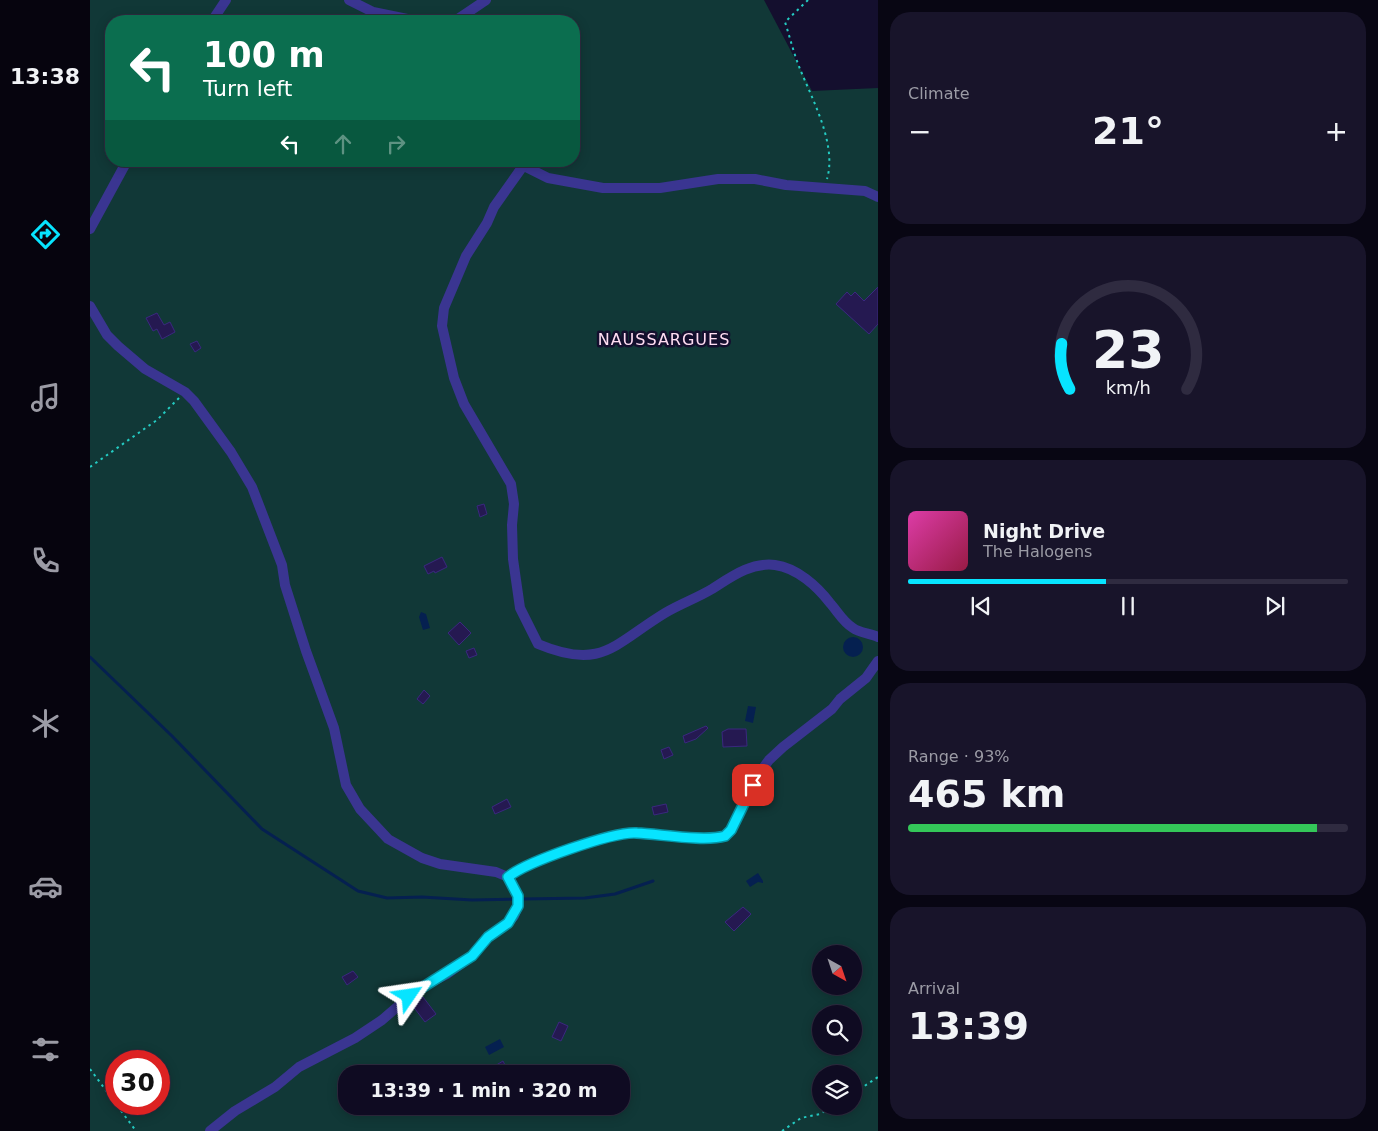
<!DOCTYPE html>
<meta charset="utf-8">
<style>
body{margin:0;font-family:"DejaVu Sans",sans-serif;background:#18142a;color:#f1f3f6;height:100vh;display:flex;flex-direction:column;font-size:19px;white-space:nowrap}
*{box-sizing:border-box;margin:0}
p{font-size:16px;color:#9b9ba5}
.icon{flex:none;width:28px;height:28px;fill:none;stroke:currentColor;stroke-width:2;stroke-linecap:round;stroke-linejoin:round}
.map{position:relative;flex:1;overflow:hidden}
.side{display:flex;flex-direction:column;gap:12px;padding:12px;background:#080613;width:500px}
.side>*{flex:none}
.top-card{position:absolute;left:15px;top:15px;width:475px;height:152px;border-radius:20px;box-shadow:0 2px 12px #0003,0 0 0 1px #2f2b40;background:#0b6e4f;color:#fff;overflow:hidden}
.needle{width:32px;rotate:140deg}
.buttons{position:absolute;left:722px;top:945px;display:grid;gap:10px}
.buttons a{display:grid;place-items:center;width:50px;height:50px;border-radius:50%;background:#0f0b22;box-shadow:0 2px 12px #0003,0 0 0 1px #2f2b40;font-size:25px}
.speed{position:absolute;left:15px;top:1050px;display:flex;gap:10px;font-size:25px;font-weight:700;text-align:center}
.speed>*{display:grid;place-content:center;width:65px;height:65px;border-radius:50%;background:#0f0b22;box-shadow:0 2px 12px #0003,0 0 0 1px #2f2b40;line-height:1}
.speed .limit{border:8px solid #d22;background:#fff;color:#111}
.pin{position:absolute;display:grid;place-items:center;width:42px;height:42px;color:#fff;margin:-21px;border-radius:10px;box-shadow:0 2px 8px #0006}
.me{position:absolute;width:55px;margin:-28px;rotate:58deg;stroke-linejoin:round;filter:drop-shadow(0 0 4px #0008)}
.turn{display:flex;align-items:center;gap:18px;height:105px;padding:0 15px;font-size:22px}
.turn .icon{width:65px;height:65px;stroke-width:2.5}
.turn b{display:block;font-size:35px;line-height:42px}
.lanes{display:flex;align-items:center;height:48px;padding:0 15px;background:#0003;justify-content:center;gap:25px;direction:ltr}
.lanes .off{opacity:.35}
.big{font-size:38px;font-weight:700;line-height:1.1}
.side .card{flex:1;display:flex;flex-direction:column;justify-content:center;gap:8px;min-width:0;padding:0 18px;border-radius:20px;background:#18142a}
.side .dial{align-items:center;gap:0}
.dial svg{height:130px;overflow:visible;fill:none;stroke:#2f2b40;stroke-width:7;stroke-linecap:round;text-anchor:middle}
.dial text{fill:#f1f3f6;stroke:none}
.song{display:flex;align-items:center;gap:15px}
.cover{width:60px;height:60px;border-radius:8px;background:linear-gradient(135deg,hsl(320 70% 55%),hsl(340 70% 35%))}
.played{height:5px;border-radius:2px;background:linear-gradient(90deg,#07e4ff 45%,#2f2b40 45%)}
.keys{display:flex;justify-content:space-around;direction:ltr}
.heat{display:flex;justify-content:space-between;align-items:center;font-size:28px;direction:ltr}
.charge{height:8px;border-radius:4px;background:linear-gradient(90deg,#34c759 93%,#2f2b40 0)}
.trip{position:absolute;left:248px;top:1065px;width:292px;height:50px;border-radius:20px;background:#0f0b22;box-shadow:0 2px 12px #0003,0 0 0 1px #2f2b40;font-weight:700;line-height:50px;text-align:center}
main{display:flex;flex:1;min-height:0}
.tabs{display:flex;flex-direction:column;width:90px;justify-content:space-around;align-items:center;background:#06040e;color:#9b9ba5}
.tabs .icon{width:35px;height:35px}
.tabs .on{color:#07e4ff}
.tabs b{font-size:22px;color:#f1f3f6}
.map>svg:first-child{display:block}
</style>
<main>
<nav class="tabs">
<b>13:38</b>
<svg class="icon on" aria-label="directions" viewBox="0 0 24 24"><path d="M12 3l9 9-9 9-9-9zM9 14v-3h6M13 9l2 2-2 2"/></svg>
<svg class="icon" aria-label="music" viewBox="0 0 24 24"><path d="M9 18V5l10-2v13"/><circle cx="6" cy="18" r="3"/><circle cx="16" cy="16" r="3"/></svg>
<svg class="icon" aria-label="phone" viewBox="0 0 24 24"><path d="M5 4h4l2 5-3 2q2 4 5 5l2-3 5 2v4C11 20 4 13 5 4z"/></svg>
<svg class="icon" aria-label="climate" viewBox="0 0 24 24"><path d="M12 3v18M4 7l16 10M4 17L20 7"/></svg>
<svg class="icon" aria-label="car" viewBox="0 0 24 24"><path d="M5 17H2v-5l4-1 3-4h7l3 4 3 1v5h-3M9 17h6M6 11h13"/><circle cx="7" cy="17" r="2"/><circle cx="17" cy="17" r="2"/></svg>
<svg class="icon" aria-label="filters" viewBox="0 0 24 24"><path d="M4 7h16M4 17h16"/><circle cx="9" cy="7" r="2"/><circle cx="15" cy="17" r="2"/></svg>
</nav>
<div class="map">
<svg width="788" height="1131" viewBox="0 0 788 1131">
<rect width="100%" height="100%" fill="#140f2e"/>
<path fill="#113837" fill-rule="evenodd" d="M0,0H674L722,91L788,88V1131H0ZM21,21H484V161H21ZM731,954H764V986H731ZM731,1014H764V1046H731ZM26,1061H69V1104H26ZM256,1074H531V1106H256ZM731,1074H764V1106H731Z"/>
<g fill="#052050">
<polygon points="331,612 336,614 340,628 333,630 329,617"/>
<circle cx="763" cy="647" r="10"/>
<polygon points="658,706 666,707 663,723 655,721"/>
<polygon points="668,873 673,881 673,883 668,882 660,887 656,881"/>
<polygon points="410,1039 414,1047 399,1055 395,1047"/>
</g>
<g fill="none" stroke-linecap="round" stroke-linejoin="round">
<polyline stroke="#052050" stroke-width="3" points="0,657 82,736 172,829 268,891 297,898 332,897 382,900 495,898 525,894 563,881"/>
</g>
<g fill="#251951" stroke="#3a287f">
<polygon points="788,287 788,324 779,334 746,304 757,292 761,296 765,292 774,301"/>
<polygon points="67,313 74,325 80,322 85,332 72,339 67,329 63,331 56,318"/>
<polygon points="107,341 111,348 105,352 100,344"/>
<polygon points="394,504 397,514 390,517 387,506"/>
<polygon points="352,557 357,567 345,573 344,571 338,574 334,566"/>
<polygon points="370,622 381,633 369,645 358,633"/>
<polygon points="384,648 387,655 379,658 376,651"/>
<polygon points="334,690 340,696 333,704 327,699"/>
<polygon points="616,726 618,728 606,739 595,743 593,736"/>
<polygon points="638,729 656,729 657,746 633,747 632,732"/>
<polygon points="579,747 583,755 574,759 571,750"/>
<polygon points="417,799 421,807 405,814 402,807"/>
<polygon points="576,804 578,812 564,815 562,807"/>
<polygon points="653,907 661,914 644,931 635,922"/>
<polygon points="263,971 268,977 257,985 252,977"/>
<polygon points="333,997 346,1014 335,1022 322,1005"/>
<polygon points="469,1022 478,1026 471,1041 462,1037"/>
<polygon points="413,1061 418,1071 406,1074 403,1067"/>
</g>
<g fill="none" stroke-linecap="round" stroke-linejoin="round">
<g stroke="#24cbc2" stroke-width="2" stroke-dasharray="2.5 4" stroke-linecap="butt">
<path d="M718,0L695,22C700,38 704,54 710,69C723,101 747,145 737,179"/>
<polyline points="0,467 67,420 89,398"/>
<polyline points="0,1069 46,1131"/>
<polyline points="764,1093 788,1077"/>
<polyline points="692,1131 711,1118 730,1114 743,1106"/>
</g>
<g stroke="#3a3591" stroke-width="10">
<polyline points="259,0 283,12 327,21"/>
<polyline points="122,21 136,0"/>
<polyline points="365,21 396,0"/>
<polyline points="424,161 458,178 513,188 570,188 628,179 665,179 696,185 775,191 788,197"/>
<path d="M433,166L404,207L397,223L376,256L354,308L352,326L364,378L374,404L421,484L424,504L422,525L423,559L430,608L448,644C512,671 524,644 575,613C590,604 607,598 622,589C641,577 661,562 685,565C707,568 727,586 740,603C748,612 753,622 763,628C770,633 780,633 788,637"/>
<polyline points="0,229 37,161"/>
<polyline points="0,306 17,335 28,346 55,369 95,392 104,401 141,452 162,487 192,565 195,585 216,651 244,728 256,785 270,809 298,839 332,858 350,864 406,872 418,877 428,896 428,906 424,916 418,923 398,937 382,956 357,974 329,988 292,1020 265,1038 209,1067 185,1087 145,1111 120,1131"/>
<path d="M418,877C436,862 524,831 547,833C569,834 615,842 635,836L641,830L668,775L679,760L693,747L742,709L750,699L776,678L788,661"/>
</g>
</g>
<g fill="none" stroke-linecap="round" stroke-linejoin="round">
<g stroke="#0594a6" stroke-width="12">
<path id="route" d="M319,996L382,956L398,937L418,923L428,906V896L418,877C436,862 524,831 547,833C570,834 614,842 635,836L641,830L663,785"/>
</g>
<use href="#route" stroke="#07e4ff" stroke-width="9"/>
</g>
<g text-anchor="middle" stroke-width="5" stroke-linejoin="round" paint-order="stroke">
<g font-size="16" letter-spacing="1" fill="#ffddf2" stroke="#140f2e">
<text x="574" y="345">NAUSSARGUES</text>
</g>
</g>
</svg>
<div class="buttons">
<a><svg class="needle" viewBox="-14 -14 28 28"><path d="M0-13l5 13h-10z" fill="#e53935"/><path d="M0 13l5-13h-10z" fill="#9b9ba5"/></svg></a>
<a><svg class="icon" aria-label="search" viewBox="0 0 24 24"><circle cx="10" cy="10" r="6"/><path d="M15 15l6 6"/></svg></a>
<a><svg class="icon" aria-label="layers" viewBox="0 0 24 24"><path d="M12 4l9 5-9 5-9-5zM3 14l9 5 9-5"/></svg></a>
</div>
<div class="speed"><div class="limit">30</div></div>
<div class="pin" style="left:663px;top:785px;background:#d93025"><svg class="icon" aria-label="arrive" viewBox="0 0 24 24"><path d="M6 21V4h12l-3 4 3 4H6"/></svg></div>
<svg class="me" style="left:319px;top:996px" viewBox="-20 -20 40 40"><path d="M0-17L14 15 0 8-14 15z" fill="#07e4ff" stroke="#fff" stroke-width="4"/></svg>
<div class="trip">13:39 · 1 min · 320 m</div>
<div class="top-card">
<div class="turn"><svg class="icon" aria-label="left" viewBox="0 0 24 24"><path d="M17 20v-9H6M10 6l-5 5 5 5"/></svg><div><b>100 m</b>Turn left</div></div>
<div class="lanes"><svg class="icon" aria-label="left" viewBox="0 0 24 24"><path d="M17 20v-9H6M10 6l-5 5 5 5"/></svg><svg class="icon off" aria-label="ahead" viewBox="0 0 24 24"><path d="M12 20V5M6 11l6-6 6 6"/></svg><svg class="icon off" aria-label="right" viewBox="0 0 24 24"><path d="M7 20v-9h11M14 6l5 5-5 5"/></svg></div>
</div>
</div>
<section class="side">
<div class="card"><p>Climate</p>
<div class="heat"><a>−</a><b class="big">21°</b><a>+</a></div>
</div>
<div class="card dial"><svg viewBox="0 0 100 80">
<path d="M14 69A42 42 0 1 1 86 69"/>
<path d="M14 69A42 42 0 0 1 9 41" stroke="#07e4ff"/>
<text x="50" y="56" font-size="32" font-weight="700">23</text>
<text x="50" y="72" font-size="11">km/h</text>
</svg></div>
<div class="card">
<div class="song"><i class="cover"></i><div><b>Night Drive</b><p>The Halogens</p></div></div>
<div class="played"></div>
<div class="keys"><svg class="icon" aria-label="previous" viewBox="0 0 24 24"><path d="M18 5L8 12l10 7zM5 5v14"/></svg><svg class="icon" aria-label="pause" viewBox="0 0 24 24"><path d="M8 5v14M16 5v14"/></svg><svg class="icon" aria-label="next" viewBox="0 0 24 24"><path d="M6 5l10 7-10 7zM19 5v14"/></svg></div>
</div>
<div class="card"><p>Range · 93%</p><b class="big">465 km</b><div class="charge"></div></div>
<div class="card"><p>Arrival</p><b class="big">13:39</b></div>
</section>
</main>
